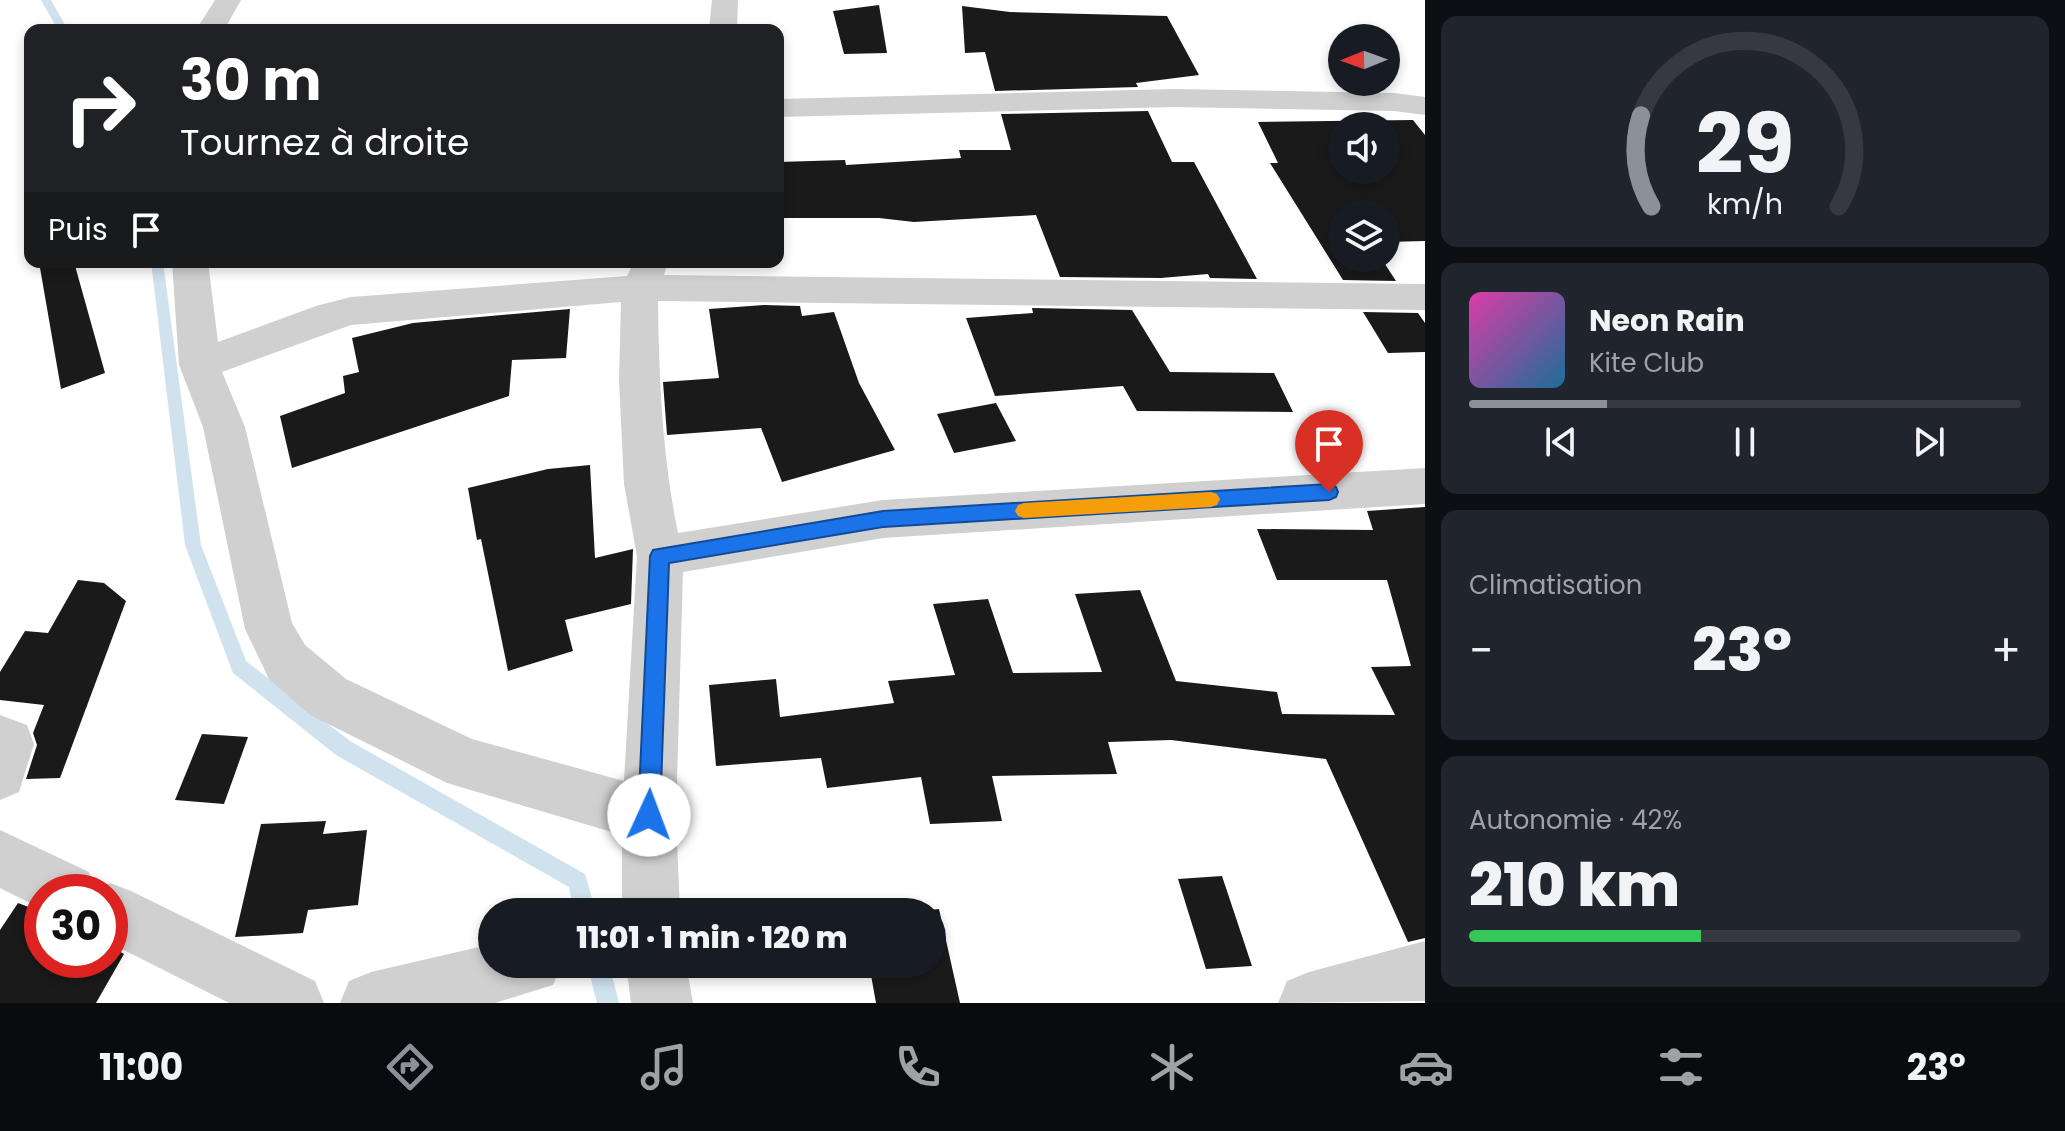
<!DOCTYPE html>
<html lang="fr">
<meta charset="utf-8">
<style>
body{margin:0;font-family:Poppins,sans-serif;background:#20242c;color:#f1f3f6;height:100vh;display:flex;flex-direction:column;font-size:30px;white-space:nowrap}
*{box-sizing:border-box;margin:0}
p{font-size:26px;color:#9ea1a6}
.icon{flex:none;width:44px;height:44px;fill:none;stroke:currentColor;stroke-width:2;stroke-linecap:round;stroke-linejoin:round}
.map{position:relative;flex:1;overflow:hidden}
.sheet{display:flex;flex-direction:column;gap:16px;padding:16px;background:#0d0f14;width:640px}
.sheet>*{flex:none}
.guide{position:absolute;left:24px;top:24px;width:760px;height:244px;border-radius:16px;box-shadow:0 4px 12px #0003;background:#202124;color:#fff;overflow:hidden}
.needle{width:52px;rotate:269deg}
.tools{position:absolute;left:1328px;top:24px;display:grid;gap:16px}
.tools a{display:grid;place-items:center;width:72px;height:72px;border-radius:50%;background:#171b24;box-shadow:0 4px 12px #0003;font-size:40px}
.speed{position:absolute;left:24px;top:874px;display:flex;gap:16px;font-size:40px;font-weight:700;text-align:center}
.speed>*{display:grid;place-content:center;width:104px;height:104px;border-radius:50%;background:#171b24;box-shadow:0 4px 12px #0003;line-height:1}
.speed .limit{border:12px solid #d22;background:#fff;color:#111}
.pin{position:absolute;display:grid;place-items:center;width:68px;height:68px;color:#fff;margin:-82px -34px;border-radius:50% 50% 50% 0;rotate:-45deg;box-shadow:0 0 8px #0007}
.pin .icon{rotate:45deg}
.me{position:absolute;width:88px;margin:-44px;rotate:2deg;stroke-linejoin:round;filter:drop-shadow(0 0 6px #0008)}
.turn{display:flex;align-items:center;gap:28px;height:168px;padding:0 24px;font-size:36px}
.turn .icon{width:104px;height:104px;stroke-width:2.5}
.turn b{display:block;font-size:56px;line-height:68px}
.then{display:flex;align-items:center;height:76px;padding:0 24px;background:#0003;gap:16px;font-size:30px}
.big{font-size:60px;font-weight:800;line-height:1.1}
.sheet .tile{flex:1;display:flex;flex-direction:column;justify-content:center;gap:12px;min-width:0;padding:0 28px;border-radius:16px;background:#20242c}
.sheet .dial{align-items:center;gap:0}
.dial svg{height:208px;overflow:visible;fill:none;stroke:#363941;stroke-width:7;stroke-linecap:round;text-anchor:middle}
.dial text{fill:#f1f3f6;stroke:none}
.song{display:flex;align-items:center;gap:24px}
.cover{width:96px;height:96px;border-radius:12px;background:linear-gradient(135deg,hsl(320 70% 55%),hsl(200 70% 35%))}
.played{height:8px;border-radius:4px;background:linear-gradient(90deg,#8c9099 25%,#363941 25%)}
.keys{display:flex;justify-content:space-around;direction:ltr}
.heat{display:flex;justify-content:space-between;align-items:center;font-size:44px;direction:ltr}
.charge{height:12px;border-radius:6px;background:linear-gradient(90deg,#34c759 42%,#363941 0)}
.trip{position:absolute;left:478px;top:898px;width:468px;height:80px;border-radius:40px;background:#171b24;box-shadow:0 4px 12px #0003;font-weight:800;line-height:80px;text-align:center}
.tab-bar{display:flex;height:128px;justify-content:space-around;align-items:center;background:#090b0e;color:#9ea1a6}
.tab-bar .icon{width:56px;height:56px}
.tab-bar .active{color:#8c9099}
.tab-bar b{font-size:36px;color:#f1f3f6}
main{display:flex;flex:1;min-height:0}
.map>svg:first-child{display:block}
</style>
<main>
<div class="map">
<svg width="1425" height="1003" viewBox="0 0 1425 1003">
<rect width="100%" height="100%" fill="#fff"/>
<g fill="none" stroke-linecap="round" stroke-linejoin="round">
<g fill="#cfe2ee" fill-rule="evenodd">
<polygon points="41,0 51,0 68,30 58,30"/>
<polygon points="151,262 163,262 201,545 246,661 350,741 585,874 596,912 574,912 569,887 336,755 233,673 185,545"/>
<polygon points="587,964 609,964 619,1003 597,1003"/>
</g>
</g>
<g fill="#1a1a1a" fill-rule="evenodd">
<polygon points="879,5 887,53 844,54 833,11"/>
<polygon points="962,6 1010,12 1167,16 1199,75 1136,83 1138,87 995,91 985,52 965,53"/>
<polygon points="1148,111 1172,162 1194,162 1257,279 1210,278 1208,274 1161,278 1060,277 1036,215 914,222 879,218 778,218 778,162 845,160 846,165 961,158 959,150 1011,150 1001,114"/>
<path d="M1413,120L1425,135V241L1386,242V214H1342V258H1381L1396,281L1343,280L1270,163H1278L1258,122ZM1342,126H1386V170H1342Z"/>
<polygon points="39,262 74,262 105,373 61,389"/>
<polygon points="764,305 800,306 802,316 834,312 859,383 895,450 782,482 761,428 667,435 663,382 719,378 709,309"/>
<polygon points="1032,308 1132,310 1170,372 1274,373 1293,412 1137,411 1123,386 995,396 966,318 1033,313"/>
<polygon points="570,309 566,358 512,360 509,396 292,468 280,416 345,393 343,376 359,372 352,338 413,323"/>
<polygon points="1363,312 1418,313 1425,323 1425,352 1388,353"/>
<polygon points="996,403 1016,441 954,453 937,414"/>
<polygon points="590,465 595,558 633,549 631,604 565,620 573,651 508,671 481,539 477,540 468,488 548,469"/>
<polygon points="1425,507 1425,938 1408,942 1326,759 1171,740 1108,742 1117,774 992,776 1002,821 930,824 921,777 827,788 821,758 716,766 709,685 776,679 780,717 894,703 888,681 955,675 933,604 988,599 1013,673 1102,672 1075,594 1140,590 1176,681 1277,692 1282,714 1395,715 1371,667 1411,666 1387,580 1277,580 1257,529 1373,530 1367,511"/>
<polygon points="78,580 104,583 126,601 60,778 26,779 37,745 33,733 44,705 0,700 0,672 25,631 48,633"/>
<polygon points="202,734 248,737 224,804 175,800"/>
<polygon points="326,821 323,834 367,830 358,905 308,910 303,933 235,937 261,824"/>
<polygon points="1222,876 1252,966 1206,969 1178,879"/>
<polygon points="18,903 42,912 42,960 110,960 110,946 124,954 96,1003 0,1003 0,930"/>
<polygon points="939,909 960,1003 876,1003 869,964 932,964 932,912 913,912"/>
</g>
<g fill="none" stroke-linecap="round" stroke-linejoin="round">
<g fill="#d0d0d0" fill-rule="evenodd">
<polygon points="215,0 241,0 224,30 196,30"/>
<polygon points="712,0 738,0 737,30 709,30"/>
<polygon points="1174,89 1394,93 1425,97 1425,115 1394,111 1174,107 778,117 778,99"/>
<path d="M172,262H208L218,342L316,306L351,297L627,276L634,262H668L664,275L1425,284V310L658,301C659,379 662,456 678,533L883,500L1425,468V504L883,538L683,572L676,815L680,912H622V835L447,783L310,715L269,679L245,629L203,427L179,365ZM621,302L619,380L624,484L637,556L624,781L472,739L346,679L305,645L292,623L245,427L222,372L351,325Z"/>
<polygon points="0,715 27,725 34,744 19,792 0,800"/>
<polygon points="0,830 89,872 96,889 110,883 131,891 315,981 324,1003 229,1003 110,943 110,892 42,892 42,909 0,888"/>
<polygon points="1425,941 1425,1001 1278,1003 1287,981 1309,972"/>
<polygon points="492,944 492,964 562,964 553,985 495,1003 340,1003 349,981 371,972"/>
<polygon points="626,964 686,964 693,1003 631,1003"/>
</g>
</g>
<polygon fill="#1a73e8" stroke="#114b97" stroke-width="2" points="1329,484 1336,487 1338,492 1336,497 1329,500 883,527 669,563 660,815 657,823 649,826 641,823 638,815 650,556 653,550 883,511"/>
<polygon fill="#f59e0b" points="1211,492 1217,494 1220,499 1217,505 1211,507 1024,518 1018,516 1015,511 1018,505 1024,503"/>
</svg>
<div class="tools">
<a><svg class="needle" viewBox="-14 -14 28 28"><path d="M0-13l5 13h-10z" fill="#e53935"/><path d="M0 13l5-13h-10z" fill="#9ea1a6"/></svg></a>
<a><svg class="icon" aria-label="sound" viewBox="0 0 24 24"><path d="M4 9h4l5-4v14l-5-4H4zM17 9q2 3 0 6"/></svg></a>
<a><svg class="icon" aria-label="layers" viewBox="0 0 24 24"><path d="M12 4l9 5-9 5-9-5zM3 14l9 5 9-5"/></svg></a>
</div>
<div class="speed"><div class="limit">30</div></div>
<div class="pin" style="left:1329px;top:492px;background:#d93025"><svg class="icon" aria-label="arrive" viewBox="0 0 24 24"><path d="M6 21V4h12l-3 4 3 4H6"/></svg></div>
<svg class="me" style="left:649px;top:815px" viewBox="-20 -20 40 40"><circle r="19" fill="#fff"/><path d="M0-13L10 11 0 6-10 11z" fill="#1a73e8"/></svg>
<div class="trip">11:01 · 1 min · 120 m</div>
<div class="guide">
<div class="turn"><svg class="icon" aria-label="right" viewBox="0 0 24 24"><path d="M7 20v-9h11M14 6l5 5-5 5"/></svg><div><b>30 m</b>Tournez à droite</div></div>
<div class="then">Puis<svg class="icon" aria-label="arrive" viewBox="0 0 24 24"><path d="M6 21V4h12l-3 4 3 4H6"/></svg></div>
</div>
</div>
<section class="sheet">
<div class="tile dial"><svg viewBox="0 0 100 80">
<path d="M14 69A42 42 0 1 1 86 69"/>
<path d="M14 69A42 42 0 0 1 10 34" stroke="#8c9099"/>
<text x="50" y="56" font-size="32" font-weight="700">29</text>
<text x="50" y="72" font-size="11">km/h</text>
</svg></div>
<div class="tile">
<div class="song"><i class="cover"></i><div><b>Neon Rain</b><p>Kite Club</p></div></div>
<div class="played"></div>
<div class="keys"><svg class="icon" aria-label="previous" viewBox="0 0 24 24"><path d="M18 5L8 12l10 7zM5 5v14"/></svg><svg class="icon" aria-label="pause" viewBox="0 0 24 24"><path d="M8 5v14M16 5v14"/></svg><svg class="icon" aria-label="next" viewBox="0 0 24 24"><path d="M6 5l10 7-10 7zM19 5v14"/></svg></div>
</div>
<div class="tile"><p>Climatisation</p>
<div class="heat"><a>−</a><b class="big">23°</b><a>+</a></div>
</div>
<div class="tile"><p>Autonomie · 42%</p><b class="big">210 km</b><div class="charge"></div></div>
</section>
</main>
<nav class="tab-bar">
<b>11:00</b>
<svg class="icon active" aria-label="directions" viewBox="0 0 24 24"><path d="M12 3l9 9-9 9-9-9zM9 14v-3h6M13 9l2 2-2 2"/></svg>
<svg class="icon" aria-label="music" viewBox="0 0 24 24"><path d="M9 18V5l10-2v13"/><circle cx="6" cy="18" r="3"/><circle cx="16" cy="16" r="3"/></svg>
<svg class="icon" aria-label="phone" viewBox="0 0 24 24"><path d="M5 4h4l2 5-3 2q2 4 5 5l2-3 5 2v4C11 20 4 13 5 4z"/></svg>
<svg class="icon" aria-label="climate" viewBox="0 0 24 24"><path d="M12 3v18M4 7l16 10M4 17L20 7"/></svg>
<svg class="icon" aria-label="car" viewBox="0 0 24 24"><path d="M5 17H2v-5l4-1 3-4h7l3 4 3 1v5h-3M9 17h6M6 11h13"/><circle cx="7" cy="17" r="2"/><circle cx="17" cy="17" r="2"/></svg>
<svg class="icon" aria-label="filters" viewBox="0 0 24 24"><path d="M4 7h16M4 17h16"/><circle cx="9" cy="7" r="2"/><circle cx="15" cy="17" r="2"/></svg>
<b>23°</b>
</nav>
